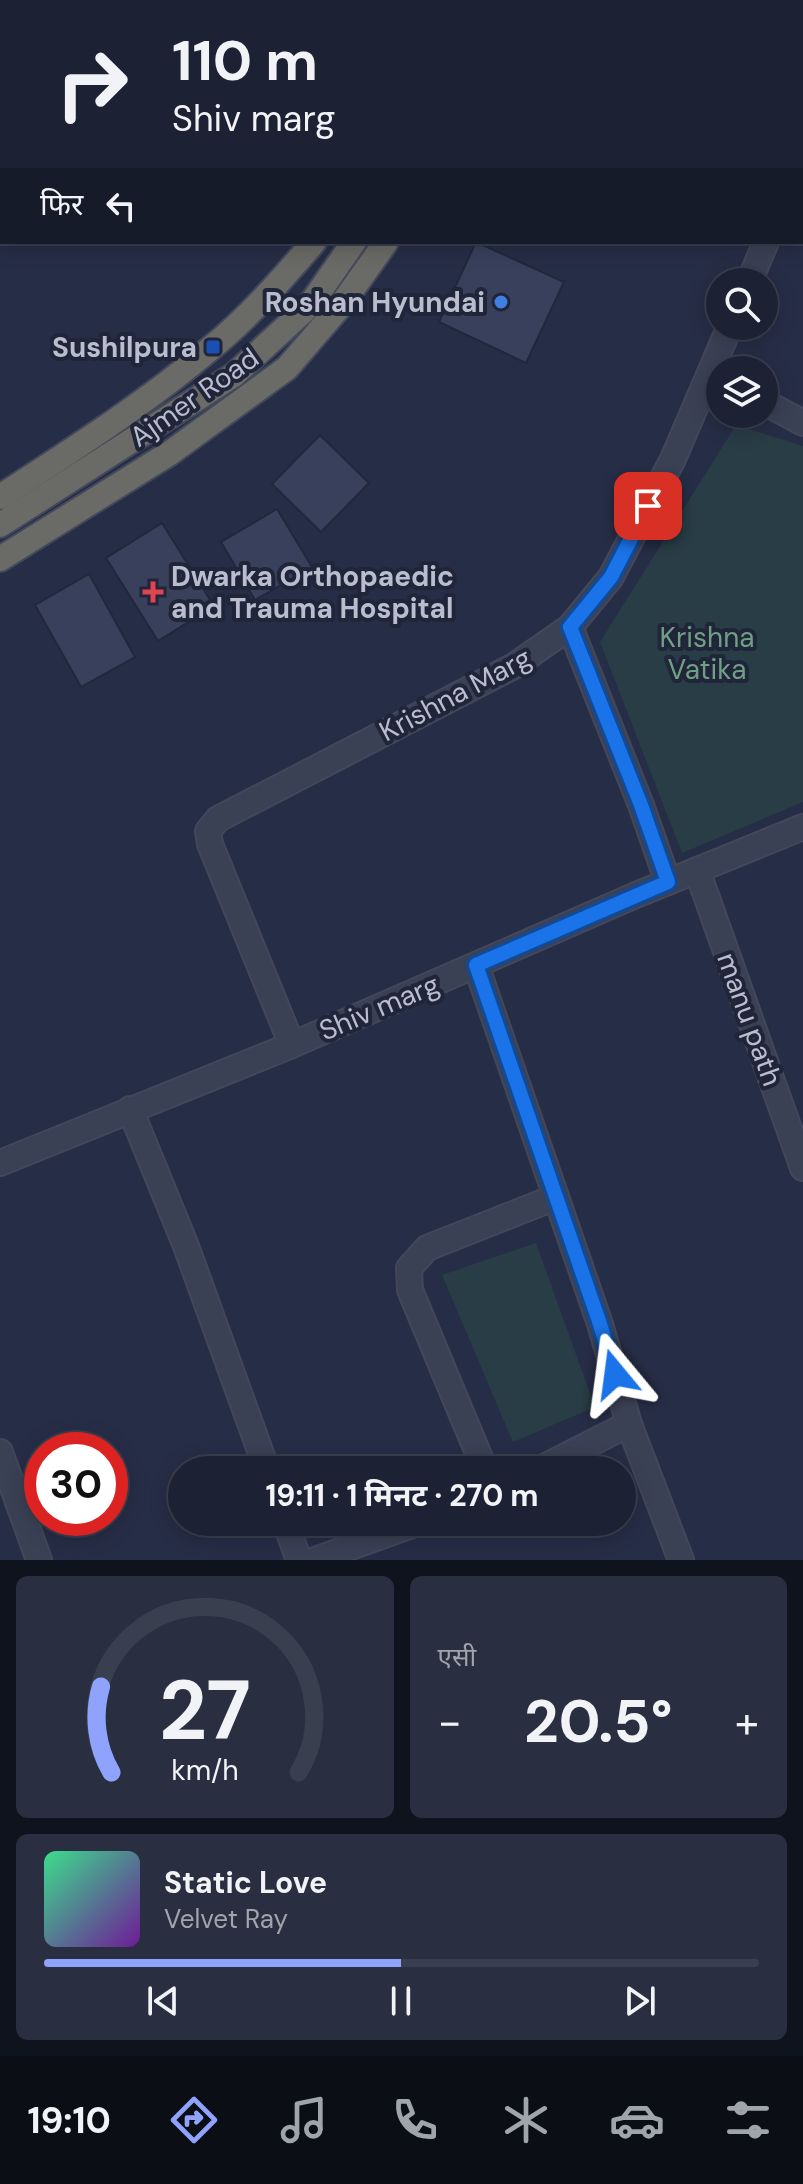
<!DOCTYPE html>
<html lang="hi">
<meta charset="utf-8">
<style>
body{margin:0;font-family:"DM Sans","Noto Sans Devanagari",sans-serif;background:#292f40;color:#f1f3f6;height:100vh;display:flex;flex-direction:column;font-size:30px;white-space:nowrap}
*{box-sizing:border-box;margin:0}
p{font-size:26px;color:#a0a4ac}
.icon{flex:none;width:44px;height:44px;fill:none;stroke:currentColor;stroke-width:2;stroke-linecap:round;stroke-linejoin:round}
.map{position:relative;height:1560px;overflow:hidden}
.details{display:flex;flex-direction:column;gap:16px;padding:16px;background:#0f131d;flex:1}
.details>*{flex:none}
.hud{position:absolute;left:0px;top:0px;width:804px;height:244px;box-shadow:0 4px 20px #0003,0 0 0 2px #3a3f4f;background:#1c2234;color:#f1f3f6;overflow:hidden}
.tools{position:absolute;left:706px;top:268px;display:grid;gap:16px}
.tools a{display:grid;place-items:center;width:72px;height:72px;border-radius:50%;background:#1c2234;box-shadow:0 4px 20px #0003,0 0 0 2px #3a3f4f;font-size:40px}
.speed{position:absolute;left:24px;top:1432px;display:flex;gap:16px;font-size:40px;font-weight:700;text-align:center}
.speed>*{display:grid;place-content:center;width:104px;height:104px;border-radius:50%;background:#1c2234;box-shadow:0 4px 20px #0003,0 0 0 2px #3a3f4f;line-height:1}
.speed .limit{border:12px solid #d22;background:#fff;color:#111}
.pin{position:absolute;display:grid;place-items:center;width:68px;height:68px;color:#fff;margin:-34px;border-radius:16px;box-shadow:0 4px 12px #0006}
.me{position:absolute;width:88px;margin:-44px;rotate:344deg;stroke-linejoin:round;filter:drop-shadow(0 0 6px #0008)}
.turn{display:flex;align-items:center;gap:28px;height:168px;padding:0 40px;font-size:36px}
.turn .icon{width:104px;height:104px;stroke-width:2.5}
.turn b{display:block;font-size:56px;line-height:68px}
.then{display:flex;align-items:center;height:76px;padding:0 40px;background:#0003;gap:16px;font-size:30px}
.big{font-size:60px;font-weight:700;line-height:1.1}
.details .widget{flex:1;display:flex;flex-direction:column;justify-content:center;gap:12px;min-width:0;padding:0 28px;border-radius:12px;background:#292f40}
.details .dial{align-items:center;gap:0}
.dial svg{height:208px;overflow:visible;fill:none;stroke:#3a3f4f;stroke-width:7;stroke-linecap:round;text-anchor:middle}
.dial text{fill:#f1f3f6;stroke:none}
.song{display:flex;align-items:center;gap:24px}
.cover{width:96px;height:96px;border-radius:12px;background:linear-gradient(135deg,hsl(150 70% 55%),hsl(280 70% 35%))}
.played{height:8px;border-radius:4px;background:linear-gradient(90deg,#8fa3fd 50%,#3a3f4f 50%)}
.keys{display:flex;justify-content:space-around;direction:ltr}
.heat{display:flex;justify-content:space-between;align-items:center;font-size:44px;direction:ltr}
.details .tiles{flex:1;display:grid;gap:16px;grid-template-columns:1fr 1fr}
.widget:last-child{grid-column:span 2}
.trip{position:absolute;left:168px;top:1456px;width:468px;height:80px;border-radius:40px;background:#1c2234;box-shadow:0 4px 20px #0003,0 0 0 2px #3a3f4f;font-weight:700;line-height:80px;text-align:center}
.dock{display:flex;height:128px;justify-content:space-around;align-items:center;background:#0b0e15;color:#a0a4ac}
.dock .icon{width:56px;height:56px}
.dock .on{color:#8fa3fd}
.dock b{font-size:36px;color:#f1f3f6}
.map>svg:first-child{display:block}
</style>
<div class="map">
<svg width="803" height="1560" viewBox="0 0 803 1560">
<rect width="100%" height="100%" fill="#262d46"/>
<g fill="#293d46">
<polygon points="736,425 803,446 803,802 682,853 600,642"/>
<polygon points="536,1243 595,1407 513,1442 442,1275"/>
</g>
<g fill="#38405c" stroke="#22273c" stroke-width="2">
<polygon points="476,242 564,282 526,363 439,322"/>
<polygon points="320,435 369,483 321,532 272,484"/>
<polygon points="277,509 312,567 255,600 221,542"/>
<polygon points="162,523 214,606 158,641 106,558"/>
<polygon points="89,574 135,657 81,687 35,605"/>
</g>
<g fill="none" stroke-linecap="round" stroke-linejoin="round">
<g stroke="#42475b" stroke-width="28">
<g id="minor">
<polyline points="111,0 113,2"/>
<polyline points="802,113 803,112"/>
<polyline points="749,282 766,242"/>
<polyline points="764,402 803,423"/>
<polyline points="570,627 641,805 668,882"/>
<polyline points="697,870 803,1168"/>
<polyline points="476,965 600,1324 629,1424 681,1560"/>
<polyline points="292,1045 210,844 208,831 218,819 514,666 570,627 611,577 673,459 730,326"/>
<polyline points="130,1109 186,1246 267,1470"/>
<polyline points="0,1163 292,1045 636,895 803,827"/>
<polyline points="485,1470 410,1290 409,1268 427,1248 556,1197"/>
<polyline points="538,1470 629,1424"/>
<polyline points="285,1522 299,1560"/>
<polyline points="315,1560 420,1522"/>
</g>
</g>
<g stroke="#42475b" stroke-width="28">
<g id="tertiary">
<polyline points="525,0 528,2"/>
<polyline points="802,159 803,160"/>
<polyline points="0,1452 39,1560"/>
</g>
</g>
<g stroke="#43485c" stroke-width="28">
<g id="trunk">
<polyline points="447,2 448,0"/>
<polyline points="477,2 478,0"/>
<polyline points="511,2 512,0"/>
<path d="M0,497C72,450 145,404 211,348C249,317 282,279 314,242"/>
<polyline points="0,525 234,375 310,305 354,242"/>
<polyline points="0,559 170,453 287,368 342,304 386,242"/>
</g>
</g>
<use href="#minor" stroke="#3b4155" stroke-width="24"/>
<use href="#tertiary" stroke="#3b4155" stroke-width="24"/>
<use href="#trunk" stroke="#6a6a66" stroke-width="24"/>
</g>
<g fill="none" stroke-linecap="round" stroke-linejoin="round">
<g stroke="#114b97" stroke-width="20">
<polyline id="route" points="615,1374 600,1324 476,965 668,882 641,805 570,627 611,577 648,506"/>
</g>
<use href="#route" stroke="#1a73e8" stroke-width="14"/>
</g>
<circle fill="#3f7fe0" stroke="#20253a" stroke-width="3" cx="501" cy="302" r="8"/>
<rect fill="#1a4fb4" stroke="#20253a" stroke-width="3" x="205" y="339" width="16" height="16" rx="4"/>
<path fill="#e0444e" stroke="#20253a" stroke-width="3" d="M149 580h8v8h8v8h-8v8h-8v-8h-8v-8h8z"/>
<g text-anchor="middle" stroke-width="8" stroke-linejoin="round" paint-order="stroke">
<g font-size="28" font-weight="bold" fill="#b9bdce" stroke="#20253a" text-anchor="end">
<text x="485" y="312">Roshan Hyundai</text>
<text x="197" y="357">Sushilpura</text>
<text x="171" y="586" text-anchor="start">Dwarka Orthopaedic<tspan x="171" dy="32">and Trauma Hospital</tspan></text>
</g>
<g font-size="28" fill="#b9bdce" stroke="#20253a">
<text transform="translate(194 397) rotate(-35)" y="10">Ajmer Road</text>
<text transform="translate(455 694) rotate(-28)" y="10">Krishna Marg</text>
<text transform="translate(379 1007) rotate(-23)" y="10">Shiv marg</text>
<text transform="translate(750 1019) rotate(70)" y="10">manu path</text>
</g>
<g font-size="28" fill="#6fa084" stroke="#20253a">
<text x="707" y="647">Krishna<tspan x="707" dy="32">Vatika</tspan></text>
</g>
</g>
</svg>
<div class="tools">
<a><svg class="icon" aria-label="search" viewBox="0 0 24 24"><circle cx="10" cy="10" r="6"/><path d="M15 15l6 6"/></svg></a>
<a><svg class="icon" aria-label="layers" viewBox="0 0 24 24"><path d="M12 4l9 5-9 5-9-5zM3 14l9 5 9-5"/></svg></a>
</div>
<div class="speed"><div class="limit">30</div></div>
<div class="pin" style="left:648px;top:506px;background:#d93025"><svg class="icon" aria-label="arrive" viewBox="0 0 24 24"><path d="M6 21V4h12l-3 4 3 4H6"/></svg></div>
<svg class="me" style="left:615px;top:1374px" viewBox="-20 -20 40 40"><path d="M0-17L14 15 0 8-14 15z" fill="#1a73e8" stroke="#fff" stroke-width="4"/></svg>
<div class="trip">19:11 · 1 मिनट · 270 m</div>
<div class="hud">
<div class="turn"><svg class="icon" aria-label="right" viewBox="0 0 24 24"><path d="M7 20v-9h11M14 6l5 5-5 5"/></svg><div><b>110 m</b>Shiv marg</div></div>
<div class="then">फिर<svg class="icon" aria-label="left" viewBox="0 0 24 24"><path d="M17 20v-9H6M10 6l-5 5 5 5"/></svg></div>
</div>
</div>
<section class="details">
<div class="tiles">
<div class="widget dial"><svg viewBox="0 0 100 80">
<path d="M14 69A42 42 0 1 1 86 69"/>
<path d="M14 69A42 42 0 0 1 10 36" stroke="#8fa3fd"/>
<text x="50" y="56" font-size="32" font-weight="700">27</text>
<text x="50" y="72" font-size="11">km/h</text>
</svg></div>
<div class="widget"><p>एसी</p>
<div class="heat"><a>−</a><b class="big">20.5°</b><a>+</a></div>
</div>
<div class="widget">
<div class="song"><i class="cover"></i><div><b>Static Love</b><p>Velvet Ray</p></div></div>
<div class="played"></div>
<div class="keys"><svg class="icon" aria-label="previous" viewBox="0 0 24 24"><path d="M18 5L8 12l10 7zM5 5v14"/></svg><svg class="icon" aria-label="pause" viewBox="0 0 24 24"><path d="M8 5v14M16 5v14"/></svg><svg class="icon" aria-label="next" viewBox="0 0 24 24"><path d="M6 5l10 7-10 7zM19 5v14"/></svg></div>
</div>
</div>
</section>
<nav class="dock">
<b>19:10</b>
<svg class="icon on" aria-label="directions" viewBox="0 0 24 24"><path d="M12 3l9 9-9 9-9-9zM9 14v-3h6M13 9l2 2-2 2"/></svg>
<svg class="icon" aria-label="music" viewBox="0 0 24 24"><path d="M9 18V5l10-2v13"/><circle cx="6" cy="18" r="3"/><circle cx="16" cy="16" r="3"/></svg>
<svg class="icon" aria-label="phone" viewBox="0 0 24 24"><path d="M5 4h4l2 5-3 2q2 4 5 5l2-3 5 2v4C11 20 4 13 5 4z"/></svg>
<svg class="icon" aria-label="climate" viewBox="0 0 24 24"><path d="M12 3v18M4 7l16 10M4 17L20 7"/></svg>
<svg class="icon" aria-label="car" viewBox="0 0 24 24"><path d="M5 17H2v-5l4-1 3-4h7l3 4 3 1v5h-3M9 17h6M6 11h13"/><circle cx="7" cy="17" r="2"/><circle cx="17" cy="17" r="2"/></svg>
<svg class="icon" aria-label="filters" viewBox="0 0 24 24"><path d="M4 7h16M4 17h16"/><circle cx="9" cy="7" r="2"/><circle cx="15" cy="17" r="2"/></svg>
</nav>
